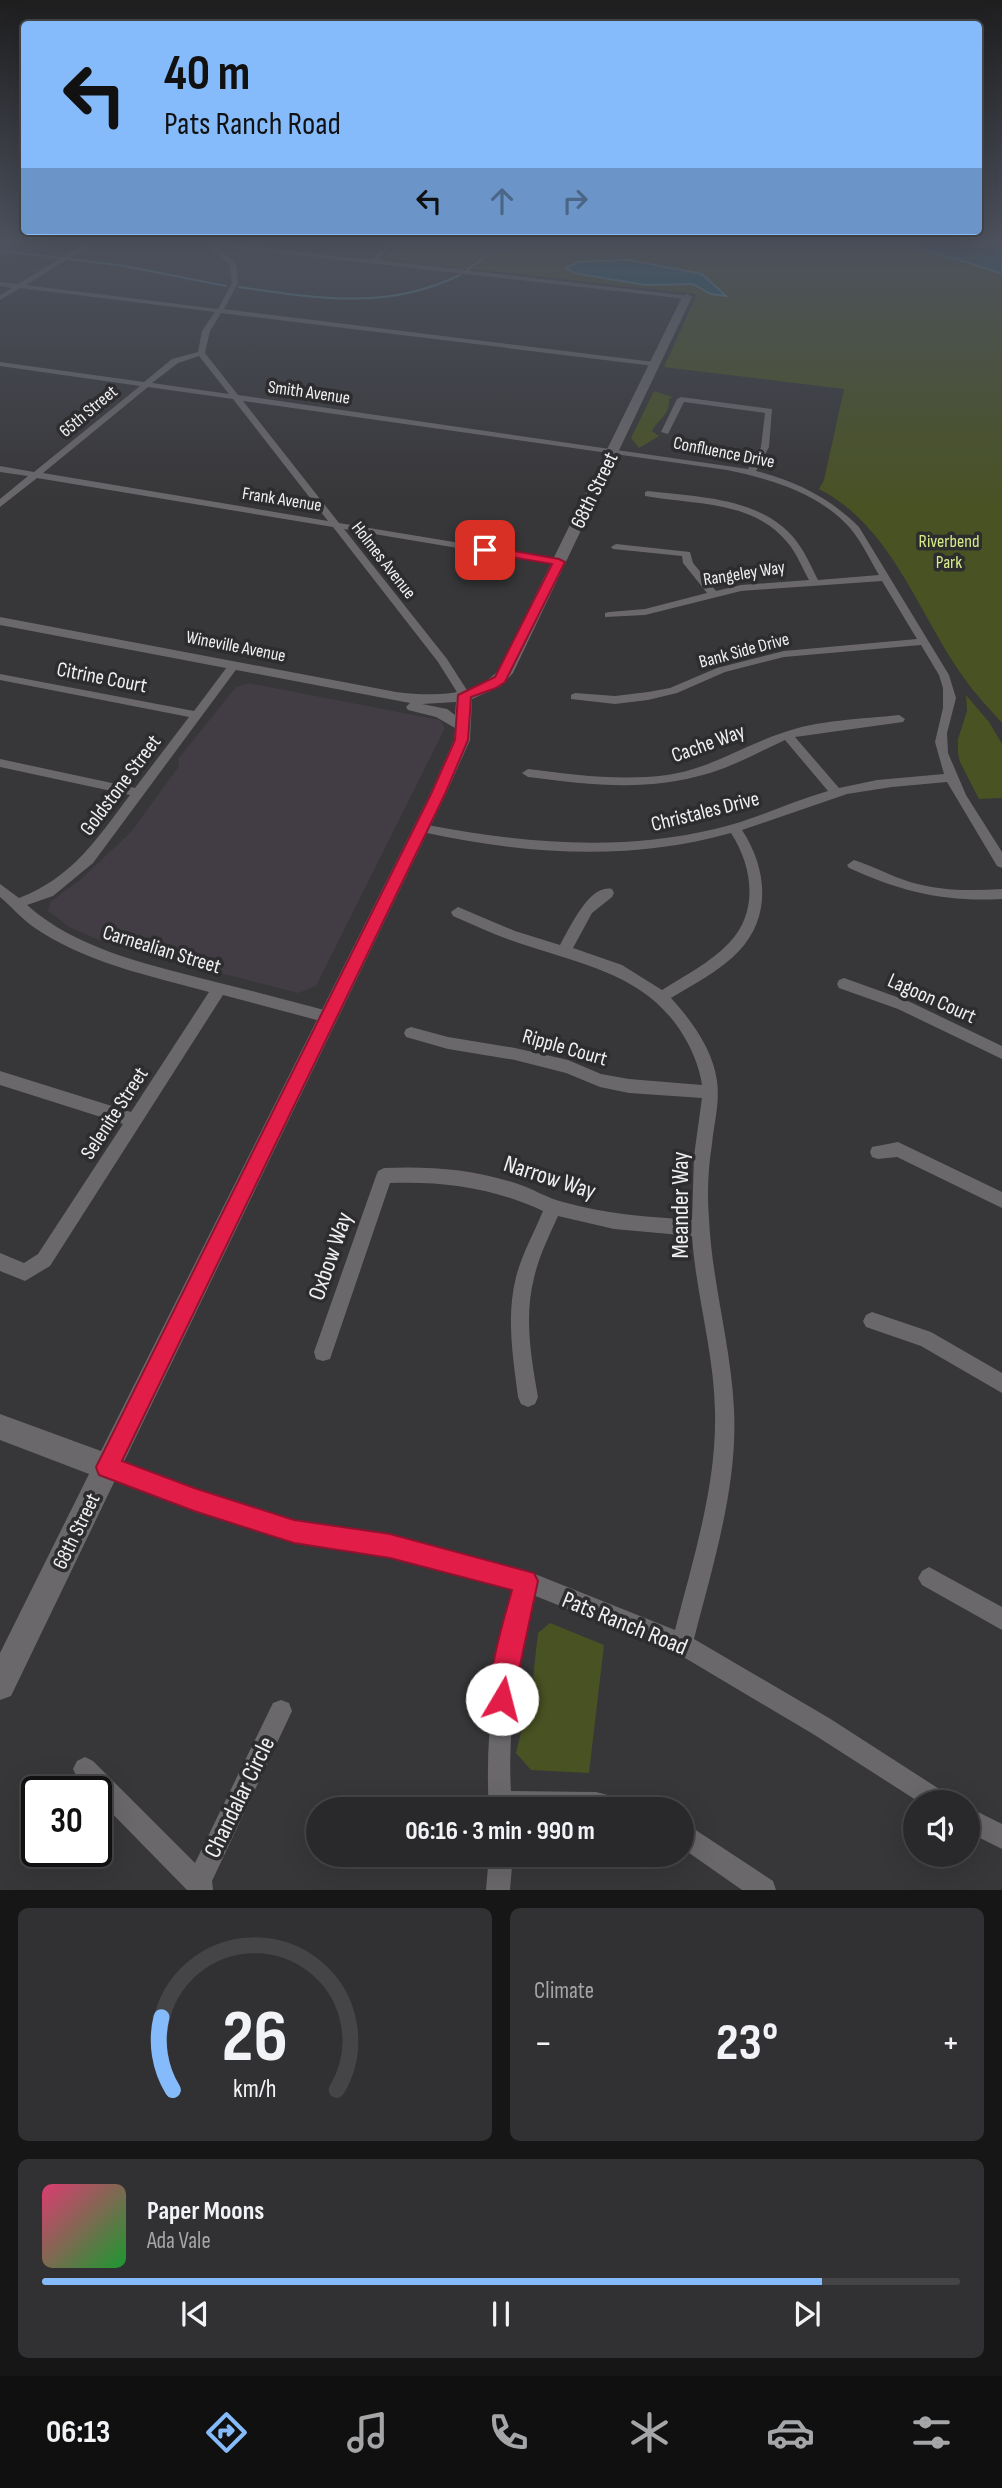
<!DOCTYPE html>
<meta charset="utf-8">
<style>
body{margin:0;font-family:"Sofia Sans Condensed",sans-serif;background:#313032;color:#f1f3f6;height:100vh;display:flex;flex-direction:column;font-size:26px;white-space:nowrap}
*{box-sizing:border-box;margin:0}
p{font-size:23px;color:#a5a6a8}
.icon{flex:none;width:38px;height:38px;fill:none;stroke:currentColor;stroke-width:2;stroke-linecap:round;stroke-linejoin:round}
.map{position:relative;height:1890px;overflow:hidden}
.panel{display:flex;flex-direction:column;gap:18px;padding:18px;background:#171617;flex:1}
.panel>*{flex:none}
.banner{position:absolute;left:21px;top:21px;width:961px;height:214px;border-radius:7px;box-shadow:0 7px 28px #0002,0 0 0 2px #454447;background:#86bbfb;color:#111;overflow:hidden}
.fabs{position:absolute;left:903px;top:1790px;display:grid;gap:14px}
.fabs a{display:grid;place-items:center;width:77px;height:77px;border-radius:50%;background:#29282a;box-shadow:0 7px 28px #0002,0 0 0 2px #454447;font-size:35px}
.speed{position:absolute;left:21px;top:1776px;display:flex;gap:14px;font-size:35px;font-weight:700;text-align:center}
.speed>*{display:grid;place-content:center;width:91px;height:91px;border-radius:50%;background:#29282a;box-shadow:0 7px 28px #0002,0 0 0 2px #454447;line-height:1}
.speed .limit{border:4px solid #111;border-radius:10px;background:#fff;color:#111}
.pin{position:absolute;display:grid;place-items:center;width:60px;height:60px;color:#fff;margin:-30px;border-radius:14px;box-shadow:0 4px 10px #0006}
.me{position:absolute;width:77px;margin:-38px;rotate:8deg;stroke-linejoin:round;filter:drop-shadow(0 0 5px #0008)}
.turn{display:flex;align-items:center;gap:24px;height:147px;padding:0 28px;font-size:32px}
.turn .icon{width:91px;height:91px;stroke-width:2.5}
.turn b{display:block;font-size:49px;line-height:60px}
.lanes{display:flex;align-items:center;height:66px;padding:0 28px;background:#0003;justify-content:center;gap:35px;direction:ltr}
.lanes .off{opacity:.35}
.big{font-size:52px;font-weight:700;line-height:1.1}
.panel .widget{flex:1;display:flex;flex-direction:column;justify-content:center;gap:10px;min-width:0;padding:0 24px;border-radius:10px;background:#313032}
.panel .dial{align-items:center;gap:0}
.dial svg{height:182px;overflow:visible;fill:none;stroke:#454447;stroke-width:7;stroke-linecap:round;text-anchor:middle}
.dial text{fill:#f1f3f6;stroke:none}
.song{display:flex;align-items:center;gap:21px}
.cover{width:84px;height:84px;border-radius:10px;background:linear-gradient(135deg,hsl(340 70% 55%),hsl(130 70% 35%))}
.played{height:7px;border-radius:4px;background:linear-gradient(90deg,#86bbfb 85%,#454447 85%)}
.keys{display:flex;justify-content:space-around;direction:ltr}
.heat{display:flex;justify-content:space-between;align-items:center;font-size:38px;direction:ltr}
.panel .tiles{flex:1;display:grid;gap:18px;grid-template-columns:1fr 1fr}
.widget:last-child{grid-column:span 2}
.trip{position:absolute;left:306px;top:1797px;width:388px;height:70px;border-radius:35px;background:#29282a;box-shadow:0 7px 28px #0002,0 0 0 2px #454447;font-weight:700;line-height:70px;text-align:center}
.tab-bar{display:flex;height:112px;justify-content:space-around;align-items:center;background:#101011;color:#a5a6a8}
.tab-bar .icon{width:49px;height:49px}
.tab-bar .on{color:#86bbfb}
.tab-bar b{font-size:32px;color:#f1f3f6}
.map>svg:first-child{display:block}
</style>
<div class="map">
<svg width="1002" height="1890" viewBox="0 0 1002 1890">
<rect width="100%" height="100%" fill="#373638"/>
<polygon fill="#423c44" points="249,683 440,720 445,728 316,986 298,993 108,944 69,927 48,911 50,902 81,879 130,833 179,766 178,759 236,687"/>
<g fill="#495223">
<path d="M400,242H907C938,256 970,262 1002,274V723C989,708 975,694 964,678C918,614 892,526 819,489L824,480L844,389L664,367L697,294L381,259Z"/>
<path d="M654,391L673,397L669,399C670,416 658,419 652,431L659,436L639,448L631,438Z"/>
<polygon points="966,695 989,722 1002,744 1002,798 979,799 960,762 958,753 958,739 967,711"/>
<polygon points="550,1623 604,1645 589,1773 531,1770 516,1753 532,1687 538,1633"/>
</g>
<g fill="#125c71" stroke="#558897" stroke-width="2">
<path d="M907,242H1002V274C970,262 938,256 907,242Z"/>
<polygon points="629,260 702,274 726,296 711,294 693,284 645,285 574,273 566,268 578,262"/>
</g>
<g fill="none" stroke-linecap="round" stroke-linejoin="round">
<g stroke="#558897" stroke-width="2">
<polyline points="0,251 60,258"/>
<polyline points="492,252 517,242"/>
<polyline points="70,259 124,266 226,286"/>
<polyline points="467,270 491,253"/>
<path d="M239,287C317,298 386,311 460,275"/>
</g>
<g fill="#6a686b" fill-rule="evenodd">
<path d="M88,242H95L26,285L218,309L232,283L230,265L208,245L193,242H212L371,260L390,242H396L377,260L689,296L687,299L216,246L236,264L238,283L224,309L654,362L658,364L654,366L221,313L210,331L205,353L238,395L748,469L761,447L765,413L684,402L668,434L661,432L677,399L681,397L772,409L769,447L756,471C796,481 830,498 859,527L949,675L956,698L947,733L948,753L966,795L1002,852V868L997,866L947,782L892,787L847,794L742,830C767,868 772,916 739,951C720,971 694,984 671,998C692,1021 713,1050 717,1081C720,1103 714,1123 712,1144C708,1169 707,1194 709,1219C712,1283 731,1345 734,1409C738,1486 713,1564 694,1639L829,1718L947,1794L951,1802H919L813,1734L675,1652L533,1595C519,1659 507,1725 511,1791L596,1792L635,1802L639,1810H489C484,1734 496,1662 513,1588L390,1556L294,1542L194,1510L100,1474L97,1467L100,1460L107,1457L194,1490L294,1522L390,1536L525,1570L675,1630C693,1559 717,1485 715,1411C714,1352 696,1295 692,1236L614,1229L558,1216C549,1236 539,1256 534,1278C524,1317 531,1357 538,1397L535,1404L528,1407L521,1404L518,1397C513,1357 506,1317 516,1277C522,1254 534,1233 543,1211C494,1188 444,1181 390,1183L330,1359L323,1361L316,1359L314,1352L376,1176L378,1171L384,1168C429,1166 474,1169 518,1184C533,1189 547,1198 563,1202C605,1214 649,1217 692,1220L694,1156L702,1098L629,1093L600,1087L566,1073L515,1060L448,1049L406,1037L404,1033L406,1029L411,1027L448,1037L515,1048L568,1060L601,1074L629,1079L702,1085C699,1065 691,1047 680,1030C644,976 586,965 528,946C502,938 478,927 453,916L451,912L458,907L515,931L560,945C570,928 589,884 612,889L614,893L612,897L592,913L573,948L622,965L662,990C684,976 710,963 729,943C759,912 753,867 731,833C629,862 524,854 422,832L416,828L422,824C519,843 618,852 715,829C754,820 790,802 828,791L785,740C761,751 736,765 710,773C647,792 592,785 528,777L522,773L528,769C574,775 620,781 667,775C709,769 743,746 782,733C817,720 862,719 899,715L905,719L903,722L795,737L839,788L877,780L944,774L935,742L943,708V688L939,675L921,645L784,657L725,672L677,693L648,700L615,704L571,699V695L575,693L615,696L648,692L670,688L717,668L784,651L917,639L882,581L741,591L645,615L605,617V613L609,612L645,609L707,593L683,563L682,556L613,549L611,547L616,544L690,552L693,563L716,591L741,585L809,580C802,568 797,553 787,542C752,500 694,505 645,496V492L648,491C697,497 759,497 794,538C804,550 811,566 818,580L879,575C870,560 862,542 850,528C819,493 771,479 727,470L243,401L339,523L562,560V564L559,565L344,529L447,659L470,695L464,698L460,697L438,662L333,527L37,478L0,507V499L28,476L0,472V466L34,472L140,386L0,366V362L144,382L172,359L198,352L202,331L215,312L20,288L0,300V295L12,288L0,286V282L18,284ZM199,356L229,394L152,383L178,363ZM148,387L233,399L328,521L43,473Z"/>
<path d="M234,662L239,665L238,667L93,863L53,896L27,905C75,948 143,963 204,979C245,989 287,1000 328,1011L333,1013L335,1017L333,1021L328,1023L223,995L50,1266L25,1281L0,1271V1253L24,1263L38,1254L123,1124L0,1085V1071L131,1112L209,992C150,976 83,962 32,926C21,918 11,906 0,897V884L19,898C73,877 96,840 130,795L0,767V759L135,788L189,717L0,680V674L194,711L230,663Z"/>
<path d="M854,860C873,866 891,876 910,882C940,891 971,891 1002,889V899C944,902 902,892 849,868L847,865Z"/>
<polygon points="844,978 908,1001 1002,1046 1002,1059 898,1009 839,988 837,984 839,980"/>
<polygon points="898,1142 1002,1192 1002,1208 897,1157 878,1159 872,1157 870,1152 872,1147"/>
<polygon points="872,1312 931,1332 1002,1373 1002,1393 921,1346 866,1327 863,1321 866,1315"/>
<polygon points="929,1567 1002,1607 1002,1630 922,1585 918,1578 922,1571"/>
<polygon points="281,1700 289,1703 292,1711 212,1881 213,1890 187,1890 96,1797 96,1792 91,1792 77,1777 73,1769 77,1761 85,1757 93,1761 195,1863 273,1703"/>
<polygon points="968,1807 1002,1824 1002,1849 968,1832"/>
<polygon points="682,1821 773,1881 776,1890 742,1890 682,1848"/>
<polygon points="489,1855 513,1855 510,1890 486,1890"/>
</g>
<path fill="#6a686b" fill-rule="evenodd" d="M687,294L692,297L513,673L501,686L472,699L470,740L446,794L11,1696L0,1700V1653L89,1474L0,1440V1414L101,1451L430,794L454,740L455,728L436,717L408,710L406,707L410,703L0,625V617L396,692C432,696 471,698 498,671L682,297ZM456,702L455,715L447,709L422,704Z"/>
</g>
<linearGradient id="sky" x2="0" y2="1"><stop stop-color="#1e1e1f"/><stop offset="0.48" stop-color="#4d525e"/><stop offset="1" stop-color="#4d525e" stop-opacity="0"/></linearGradient>
<rect width="1002" height="506" fill="url(#sky)"/>
<path fill="#e11d48" stroke="#92132f" stroke-width="2" d="M485,546L559,559L565,562L505,682L496,688L471,697L468,740L445,794L122,1461L194,1488L294,1520L390,1534L534,1573L538,1581L511,1708L502,1712L493,1708C483,1685 505,1616 512,1590L390,1558L294,1543L194,1511L107,1478L99,1475L96,1467L431,794L455,740L458,695L495,677L552,564L481,552V547Z"/>
<g text-anchor="middle" stroke-width="7" stroke-linejoin="round" paint-order="stroke">
<g font-size="18" fill="#f0eff1" stroke="#2d2c2e">
<text transform="translate(309 392) rotate(8)" y="6">Smith Avenue</text>
<text transform="translate(88 411) rotate(-40)" y="6">65th Street</text>
<text transform="translate(724 452) rotate(11)" y="6">Confluence Drive</text>
<text transform="translate(282 499) rotate(9)" y="6">Frank Avenue</text>
<text transform="translate(384 560) rotate(52)" y="6">Holmes Avenue</text>
<text transform="translate(744 573) rotate(-9)" y="6">Rangeley Way</text>
<text transform="translate(236 646) rotate(11)" y="6">Wineville Avenue</text>
<text transform="translate(744 650) rotate(-15)" y="6">Bank Side Drive</text>
</g>
<g font-size="18" fill="#d6eb8a" stroke="#2d2c2e">
<text x="949" y="547">Riverbend<tspan x="949" dy="21">Park</tspan></text>
</g>
<g font-size="21" fill="#f0eff1" stroke="#2d2c2e">
<text transform="translate(594 490) rotate(-64)" y="7">68th Street</text>
<text transform="translate(102 677) rotate(11)" y="7">Citrine Court</text>
<text transform="translate(708 743) rotate(-20)" y="7">Cache Way</text>
<text transform="translate(120 785) rotate(-53)" y="7">Goldstone Street</text>
<text transform="translate(705 811) rotate(-14)" y="7">Christales Drive</text>
<text transform="translate(162 949) rotate(17)" y="7">Carnealian Street</text>
<text transform="translate(932 998) rotate(24)" y="7">Lagoon Court</text>
<text transform="translate(565 1047) rotate(16)" y="7">Ripple Court</text>
<text transform="translate(114 1113) rotate(-57)" y="7">Selenite Street</text>
<text transform="translate(76 1531) rotate(-64)" y="7">68th Street</text>
</g>
<g font-size="24" fill="#f0eff1" stroke="#2d2c2e">
<text transform="translate(550 1177) rotate(18)" y="8">Narrow Way</text>
<text transform="translate(680 1205) rotate(-90)" y="8">Meander Way</text>
<text transform="translate(330 1256) rotate(-71)" y="8">Oxbow Way</text>
<text transform="translate(625 1623) rotate(22)" y="8">Pats Ranch Road</text>
<text transform="translate(239 1797) rotate(-64)" y="8">Chandalar Circle</text>
</g>
</g>
</svg>
<div class="fabs">
<a><svg class="icon" aria-label="sound" viewBox="0 0 24 24"><path d="M4 9h4l5-4v14l-5-4H4zM17 9q2 3 0 6"/></svg></a>
</div>
<div class="speed"><div class="limit">30</div></div>
<div class="pin" style="left:485px;top:550px;background:#d93025"><svg class="icon" aria-label="arrive" viewBox="0 0 24 24"><path d="M6 21V4h12l-3 4 3 4H6"/></svg></div>
<svg class="me" style="left:502px;top:1699px" viewBox="-20 -20 40 40"><circle r="19" fill="#fff"/><path d="M0-13L10 11 0 6-10 11z" fill="#e11d48"/></svg>
<div class="trip">06:16 · 3 min · 990 m</div>
<div class="banner">
<div class="turn"><svg class="icon" aria-label="left" viewBox="0 0 24 24"><path d="M17 20v-9H6M10 6l-5 5 5 5"/></svg><div><b>40 m</b>Pats Ranch Road</div></div>
<div class="lanes"><svg class="icon" aria-label="left" viewBox="0 0 24 24"><path d="M17 20v-9H6M10 6l-5 5 5 5"/></svg><svg class="icon off" aria-label="ahead" viewBox="0 0 24 24"><path d="M12 20V5M6 11l6-6 6 6"/></svg><svg class="icon off" aria-label="right" viewBox="0 0 24 24"><path d="M7 20v-9h11M14 6l5 5-5 5"/></svg></div>
</div>
</div>
<section class="panel">
<div class="tiles">
<div class="widget dial"><svg viewBox="0 0 100 80">
<path d="M14 69A42 42 0 1 1 86 69"/>
<path d="M14 69A42 42 0 0 1 9 37" stroke="#86bbfb"/>
<text x="50" y="56" font-size="32" font-weight="700">26</text>
<text x="50" y="72" font-size="11">km/h</text>
</svg></div>
<div class="widget"><p>Climate</p>
<div class="heat"><a>−</a><b class="big">23°</b><a>+</a></div>
</div>
<div class="widget">
<div class="song"><i class="cover"></i><div><b>Paper Moons</b><p>Ada Vale</p></div></div>
<div class="played"></div>
<div class="keys"><svg class="icon" aria-label="previous" viewBox="0 0 24 24"><path d="M18 5L8 12l10 7zM5 5v14"/></svg><svg class="icon" aria-label="pause" viewBox="0 0 24 24"><path d="M8 5v14M16 5v14"/></svg><svg class="icon" aria-label="next" viewBox="0 0 24 24"><path d="M6 5l10 7-10 7zM19 5v14"/></svg></div>
</div>
</div>
</section>
<nav class="tab-bar">
<b>06:13</b>
<svg class="icon on" aria-label="directions" viewBox="0 0 24 24"><path d="M12 3l9 9-9 9-9-9zM9 14v-3h6M13 9l2 2-2 2"/></svg>
<svg class="icon" aria-label="music" viewBox="0 0 24 24"><path d="M9 18V5l10-2v13"/><circle cx="6" cy="18" r="3"/><circle cx="16" cy="16" r="3"/></svg>
<svg class="icon" aria-label="phone" viewBox="0 0 24 24"><path d="M5 4h4l2 5-3 2q2 4 5 5l2-3 5 2v4C11 20 4 13 5 4z"/></svg>
<svg class="icon" aria-label="climate" viewBox="0 0 24 24"><path d="M12 3v18M4 7l16 10M4 17L20 7"/></svg>
<svg class="icon" aria-label="car" viewBox="0 0 24 24"><path d="M5 17H2v-5l4-1 3-4h7l3 4 3 1v5h-3M9 17h6M6 11h13"/><circle cx="7" cy="17" r="2"/><circle cx="17" cy="17" r="2"/></svg>
<svg class="icon" aria-label="filters" viewBox="0 0 24 24"><path d="M4 7h16M4 17h16"/><circle cx="9" cy="7" r="2"/><circle cx="15" cy="17" r="2"/></svg>
</nav>
